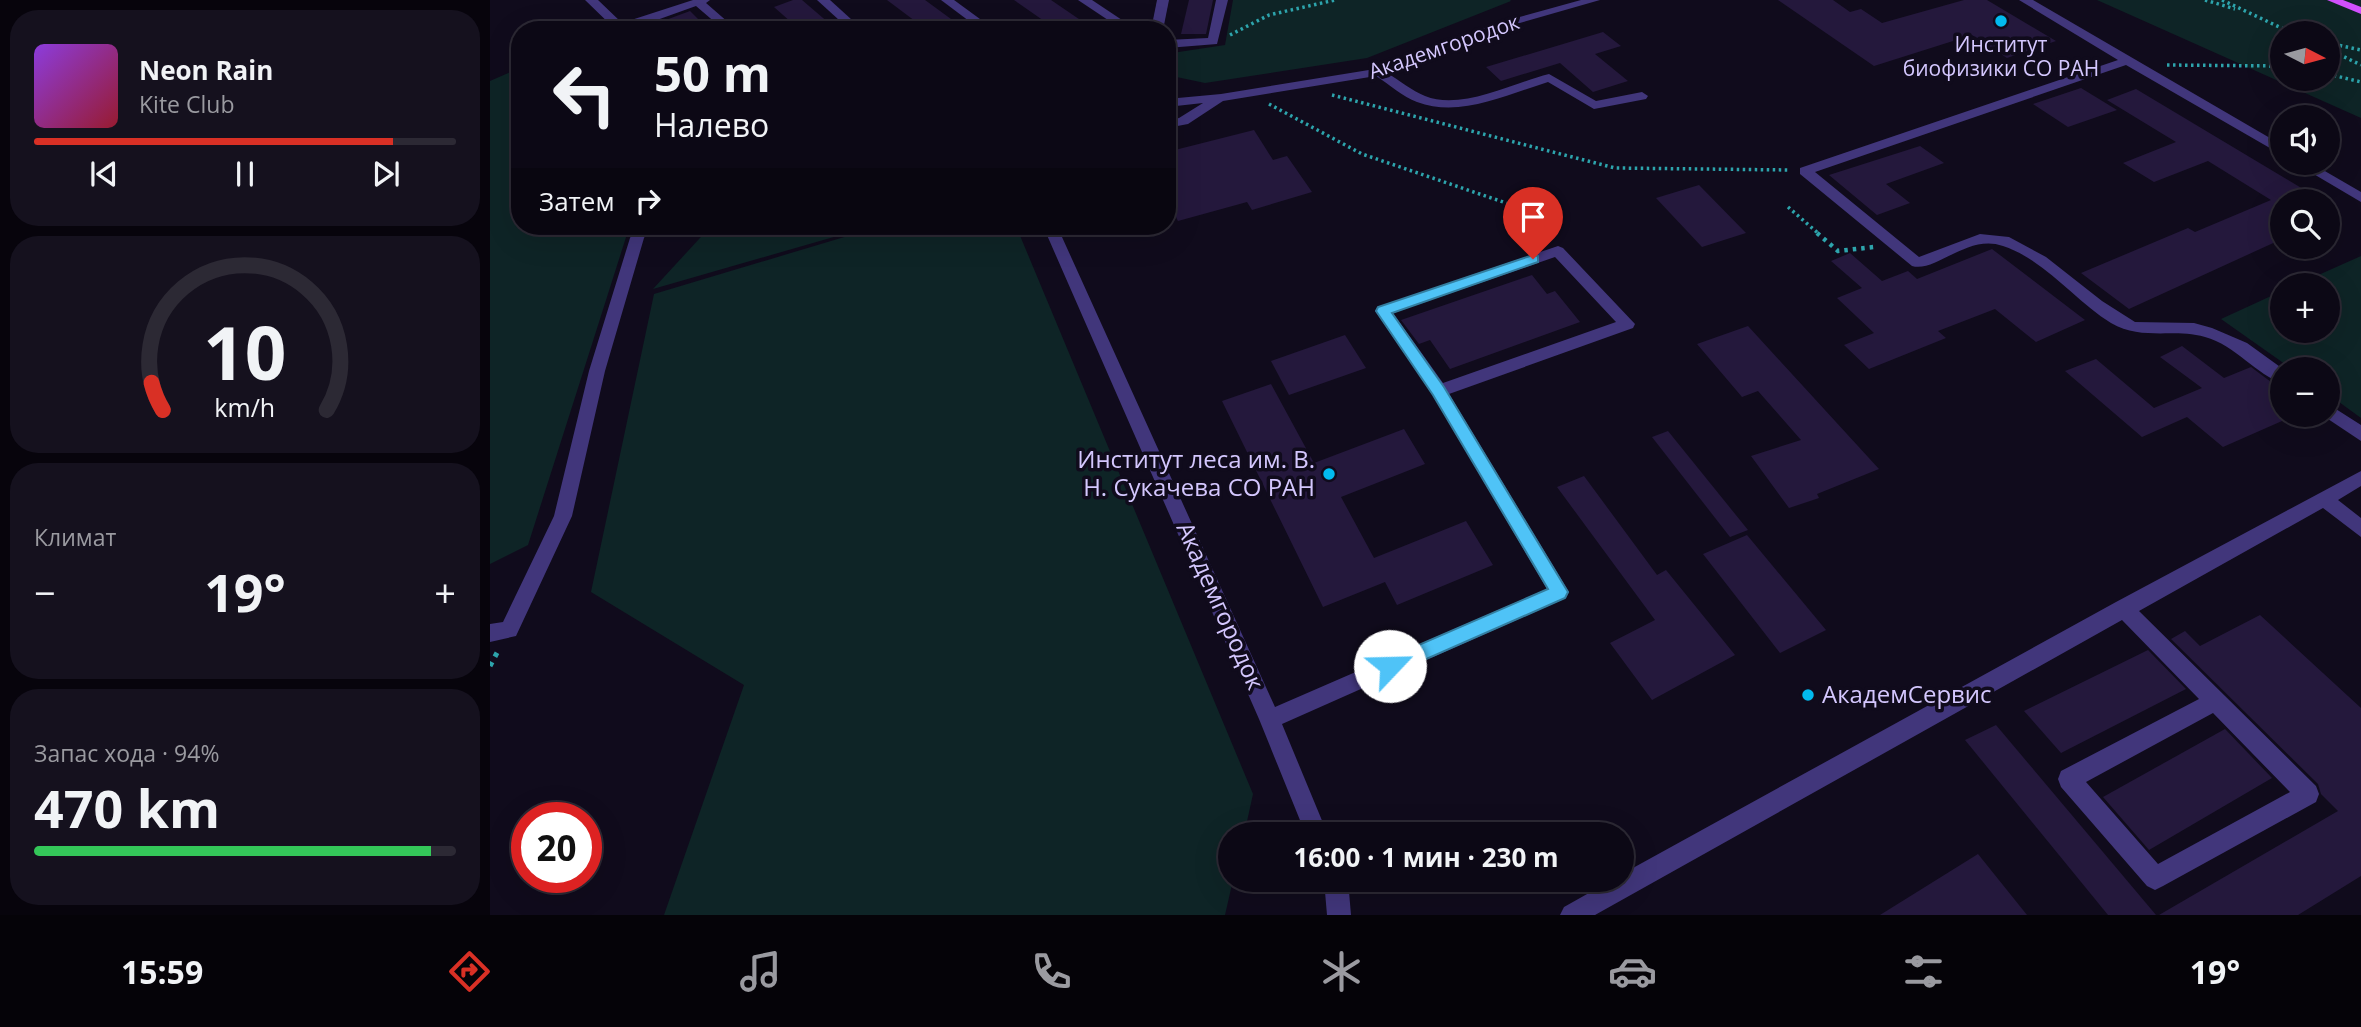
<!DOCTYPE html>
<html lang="ru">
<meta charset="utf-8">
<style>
body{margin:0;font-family:"Open Sans",sans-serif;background:#15111e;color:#f1f3f6;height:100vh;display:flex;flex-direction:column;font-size:26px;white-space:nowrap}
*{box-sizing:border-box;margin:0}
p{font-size:23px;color:#9a9aa0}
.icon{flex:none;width:38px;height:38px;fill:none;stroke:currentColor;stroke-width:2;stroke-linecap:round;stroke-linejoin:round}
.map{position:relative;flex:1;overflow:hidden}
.side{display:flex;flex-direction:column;gap:10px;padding:10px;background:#07040c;width:490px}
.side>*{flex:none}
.top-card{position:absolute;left:21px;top:21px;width:665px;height:214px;border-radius:28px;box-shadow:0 7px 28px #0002,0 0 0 2px #2c2934;background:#0c0815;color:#f1f3f6;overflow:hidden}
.needle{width:46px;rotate:96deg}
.tools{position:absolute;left:1780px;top:21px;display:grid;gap:14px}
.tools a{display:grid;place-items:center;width:70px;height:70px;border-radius:50%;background:#0c0815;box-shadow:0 7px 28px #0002,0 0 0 2px #2c2934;font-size:35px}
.speed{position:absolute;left:21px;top:802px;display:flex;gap:14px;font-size:35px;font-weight:700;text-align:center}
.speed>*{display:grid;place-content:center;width:91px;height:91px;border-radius:50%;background:#0c0815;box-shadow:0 7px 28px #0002,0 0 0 2px #2c2934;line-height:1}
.speed .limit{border:10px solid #d22;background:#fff;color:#111}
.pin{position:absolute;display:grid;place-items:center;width:60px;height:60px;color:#fff;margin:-72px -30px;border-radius:50% 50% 50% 0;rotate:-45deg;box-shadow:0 0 7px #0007}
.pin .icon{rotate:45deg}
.me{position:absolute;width:77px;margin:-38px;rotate:66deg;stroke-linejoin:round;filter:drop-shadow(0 0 5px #0008)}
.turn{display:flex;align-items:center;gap:24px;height:147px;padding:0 28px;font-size:32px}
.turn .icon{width:91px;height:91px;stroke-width:2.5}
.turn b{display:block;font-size:49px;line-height:60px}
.then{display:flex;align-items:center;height:66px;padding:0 28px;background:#0003;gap:14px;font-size:26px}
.big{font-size:52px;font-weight:700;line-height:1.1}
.side .card{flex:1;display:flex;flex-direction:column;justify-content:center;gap:10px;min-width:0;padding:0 24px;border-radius:28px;background:#15111e}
.side .dial{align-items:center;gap:0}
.dial svg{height:182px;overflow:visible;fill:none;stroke:#2c2934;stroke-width:7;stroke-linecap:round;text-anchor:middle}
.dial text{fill:#f1f3f6;stroke:none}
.song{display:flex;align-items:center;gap:21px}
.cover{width:84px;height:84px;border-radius:10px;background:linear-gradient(135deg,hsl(270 70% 55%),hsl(350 70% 35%))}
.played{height:7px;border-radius:4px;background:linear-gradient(90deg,#d93025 85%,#2c2934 85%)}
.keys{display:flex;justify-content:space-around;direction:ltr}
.heat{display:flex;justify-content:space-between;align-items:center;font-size:38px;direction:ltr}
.charge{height:10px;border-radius:5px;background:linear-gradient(90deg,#34c759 94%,#2c2934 0)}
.trip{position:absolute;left:728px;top:822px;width:416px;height:70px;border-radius:35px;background:#0c0815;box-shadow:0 7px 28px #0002,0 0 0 2px #2c2934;font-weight:700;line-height:70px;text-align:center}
.tabs{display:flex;height:112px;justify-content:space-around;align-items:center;background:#050308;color:#9a9aa0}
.tabs .icon{width:49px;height:49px}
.tabs .current{color:#d93025}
.tabs b{font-size:32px;color:#f1f3f6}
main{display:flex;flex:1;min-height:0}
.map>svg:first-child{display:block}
</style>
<main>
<section class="side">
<div class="card">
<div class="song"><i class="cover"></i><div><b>Neon Rain</b><p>Kite Club</p></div></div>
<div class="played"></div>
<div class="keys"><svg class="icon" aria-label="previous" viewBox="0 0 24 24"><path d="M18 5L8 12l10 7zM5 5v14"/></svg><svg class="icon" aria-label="pause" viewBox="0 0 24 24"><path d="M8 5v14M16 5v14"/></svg><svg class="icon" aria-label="next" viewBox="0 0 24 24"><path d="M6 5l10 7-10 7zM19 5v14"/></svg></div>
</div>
<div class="card dial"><svg viewBox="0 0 100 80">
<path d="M14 69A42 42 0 1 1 86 69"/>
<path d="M14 69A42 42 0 0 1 9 57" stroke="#d93025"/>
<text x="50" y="56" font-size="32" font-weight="700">10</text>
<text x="50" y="72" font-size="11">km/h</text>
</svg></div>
<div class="card"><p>Климат</p>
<div class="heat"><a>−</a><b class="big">19°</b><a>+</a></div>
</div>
<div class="card"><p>Запас хода · 94%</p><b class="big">470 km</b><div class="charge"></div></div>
</section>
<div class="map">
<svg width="1871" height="915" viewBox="0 0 1871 915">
<rect width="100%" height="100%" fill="#100b1c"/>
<g fill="#0e2426" fill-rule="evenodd">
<polygon points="743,0 1020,0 1021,1 877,58 715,83 677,75 682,53 735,45"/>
<path d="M1607,0H1871V118ZM1792,33H1838V79H1792Z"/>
<polygon points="30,68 30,226 75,226 71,235 138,231 38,545 0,564 0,81"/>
<polygon points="221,226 382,226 163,289"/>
<polygon points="391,226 526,226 763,794 754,835 740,835 740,880 743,880 735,915 174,915 254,685 101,592 164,294"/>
<polygon points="1871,256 1871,418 1838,394 1838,369 1802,369 1731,319 1792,291 1792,331 1838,331 1838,285 1806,285"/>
</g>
<g fill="#24183c">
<polygon points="303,0 312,0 347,30 310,30 284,7"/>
<polygon points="397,0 435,0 476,30 437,30"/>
<polygon points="524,0 561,0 605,30 567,30"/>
<polygon points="699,0 723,0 716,34 691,34"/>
<polygon points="1288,0 1343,0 1360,12 1371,9 1392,23 1474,0 1497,0 1566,41 1517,58 1482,35 1384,66"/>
<polygon points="200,11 219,30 182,30 173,21"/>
<polygon points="1113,32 1131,46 1105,54 1138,81 1103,92 1070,63 1011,81 996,67"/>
<polygon points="1591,88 1627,110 1578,127 1543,104"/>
<polygon points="1646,89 1833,201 1792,201 1792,239 1639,309 1591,273 1698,228 1705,232 1781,200 1718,161 1664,182 1633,163 1686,142 1617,100"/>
<polygon points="764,130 783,160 797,156 822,192 762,210 757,202 688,221 677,199 677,152"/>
<polygon points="1430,146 1454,163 1396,184 1420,203 1387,215 1339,175"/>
<polygon points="1209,185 1256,233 1212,247 1166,198"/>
<polygon points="1502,249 1595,320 1546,342 1505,309 1448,331 1456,338 1379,369 1354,345 1384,333 1347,298 1372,288 1341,261 1360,253 1392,281 1418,271 1427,279"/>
<polygon points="1042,275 1057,294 1065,291 1090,322 960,369 940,340 929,344 911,320"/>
<polygon points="1258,326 1389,469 1327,494 1329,498 1299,508 1261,456 1311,440 1268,391 1252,397 1207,344"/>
<polygon points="855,335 876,368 799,395 781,361"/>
<polygon points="1692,346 1734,378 1761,367 1777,379 1792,390 1792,421 1733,447 1697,417 1652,437 1575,371 1606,359 1664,408 1712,388 1670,357"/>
<polygon points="781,384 824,463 914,429 935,464 851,497 884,558 976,521 1003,565 907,605 895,582 833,607 732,401"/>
<polygon points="1178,431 1258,530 1240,537 1162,437"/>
<polygon points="1094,476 1167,575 1176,570 1245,655 1162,700 1120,643 1165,620 1067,487"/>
<polygon points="1257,535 1336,630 1290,653 1213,554"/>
<polygon points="1770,615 1871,708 1871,876 1808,915 1669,915 1848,811 1831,794 1828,784 1681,639 1695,631 1710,646"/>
<polygon points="1658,650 1696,689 1571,753 1534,711"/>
<polygon points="1506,725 1666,915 1618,915 1475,740"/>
<polygon points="1735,729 1782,778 1659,850 1613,797"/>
<polygon points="1488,854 1537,915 1390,915"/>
</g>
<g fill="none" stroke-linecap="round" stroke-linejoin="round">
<g stroke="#2da4ac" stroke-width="3.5" stroke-dasharray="2.5 3.5" stroke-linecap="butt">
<polyline points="1715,0 1745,9"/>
<polyline points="1732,0 1802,33"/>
<polyline points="740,35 779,15 845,0"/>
<polyline points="1838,43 1871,50"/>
<polyline points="1838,49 1871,65"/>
<polyline points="1677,65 1792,66"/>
<polyline points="1838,74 1871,82"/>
<polyline points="842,95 1125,168 1300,170"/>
<polyline points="779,104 872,154 1069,221"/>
<polyline points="1298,207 1329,234"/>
</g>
<polyline stroke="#2da4ac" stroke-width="4.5" stroke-dasharray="3.5 5" stroke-linecap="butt" points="1327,233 1348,251 1384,247"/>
<polyline stroke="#2da4ac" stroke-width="5" stroke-dasharray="4.5 6" stroke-linecap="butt" points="0,666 9,649"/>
<g fill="#41367b" fill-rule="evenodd">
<polygon points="95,0 108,0 132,23 203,0 220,0 216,3 247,30 234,30 206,6 139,30 126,30"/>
<polygon points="327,0 340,0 373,30 360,30"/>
<polygon points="451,0 464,0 505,30 491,30"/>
<polygon points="588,0 602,0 647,30 633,30"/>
<polygon points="667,0 679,0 673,30 661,30"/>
<polygon points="726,0 738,0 727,44 677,48 677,40 718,38"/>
<path d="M1091,0H1110L1012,28L897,73C909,80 922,91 935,96C971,111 1023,83 1059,74L1106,101L1152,92L1158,96L1156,99L1104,109L1058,82C1016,95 970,118 927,102C913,97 899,84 886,76L733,101L698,124L677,128V120L689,118L713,103L677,107V99L731,94L885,69L1004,24Z"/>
<path d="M1529,0H1543L1792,145V155L1636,65L1325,172L1429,257L1490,234L1519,237L1556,257L1612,301L1645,322L1704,323L1722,328L1757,343L1793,369L1792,383C1768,376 1745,345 1715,337C1682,328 1652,341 1621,323C1584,300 1555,260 1513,246C1478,233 1446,273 1422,266L1310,174V168L1628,60Z"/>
<polygon points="1805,163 1821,163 1871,192 1871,202"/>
<polygon points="147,226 161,226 154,238 115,371 82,516 26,636 0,642 0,624 13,622 64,516 99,371 140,238"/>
<path d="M553,226H567L785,707L1057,589L943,395L888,315L885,311L888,307L1068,246L1073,248L1145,324L1143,328L959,394L1079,592L1076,598L792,724L838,835H816L769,719ZM1065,257L1126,322L953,383L903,313Z"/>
<polygon points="1838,404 1871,425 1871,441 1832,415 1838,415"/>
<path d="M1871,471V486L1848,500L1871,518V537L1833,508L1649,611L1826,786L1829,794L1826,802L1673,886L1665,890L1657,886L1571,787L1568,779L1571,771L1709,699L1632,620L1105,915H1070L1074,907L1122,880H1132V874L1626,602ZM1723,713L1800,792L1668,864L1596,782Z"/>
<polygon points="834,880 858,880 861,915 837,915"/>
</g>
<polygon fill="#d14ffd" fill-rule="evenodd" points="1837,0 1853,0 1871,7 1871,14"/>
</g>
<polygon fill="#4fc3f7" stroke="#337fa1" stroke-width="2" points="1043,255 1048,256 1048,262 902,313 954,387 1078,592 1075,598 900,675 894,672 891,666 894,660 1058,589 943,395 886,311 888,307"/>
<g fill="#02baef" stroke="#100b1c" stroke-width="2.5">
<circle cx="1511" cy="21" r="7"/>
<circle cx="839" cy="474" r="7"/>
<circle cx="1318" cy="695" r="7"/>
</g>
<g text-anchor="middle" stroke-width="7" stroke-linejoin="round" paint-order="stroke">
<g font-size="21" fill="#d4c7fe" stroke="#100b1c">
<text x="1511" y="52">Институт<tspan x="1511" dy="24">биофизики СО РАН</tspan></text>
</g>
<g font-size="21" fill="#d4c7fe" stroke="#100b1c">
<text transform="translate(954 47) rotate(-19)" y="7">Академгородок</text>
</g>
<g font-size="24" fill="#d4c7fe" stroke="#100b1c" text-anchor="end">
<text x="825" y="468">Институт леса им. В.<tspan x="825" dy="28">Н. Сукачева СО РАН</tspan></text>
<text x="1332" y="703" text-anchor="start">АкадемСервис</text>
</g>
<g font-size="24" fill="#d4c7fe" stroke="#100b1c">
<text transform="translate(730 606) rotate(66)" y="8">Академгородок</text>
</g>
</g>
</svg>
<div class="tools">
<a><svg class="needle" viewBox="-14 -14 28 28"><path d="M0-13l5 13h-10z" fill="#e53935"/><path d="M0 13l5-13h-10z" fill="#9a9aa0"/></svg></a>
<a><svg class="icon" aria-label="sound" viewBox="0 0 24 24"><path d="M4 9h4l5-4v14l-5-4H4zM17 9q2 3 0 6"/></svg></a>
<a><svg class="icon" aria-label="search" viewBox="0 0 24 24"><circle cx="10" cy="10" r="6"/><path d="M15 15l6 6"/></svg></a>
<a>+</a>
<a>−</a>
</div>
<div class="speed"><div class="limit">20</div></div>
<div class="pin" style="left:1043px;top:259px;background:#d93025"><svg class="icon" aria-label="arrive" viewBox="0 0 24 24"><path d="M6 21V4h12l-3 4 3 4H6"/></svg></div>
<svg class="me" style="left:900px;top:666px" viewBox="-20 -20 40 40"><circle r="19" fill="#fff"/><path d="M0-13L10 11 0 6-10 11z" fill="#4fc3f7"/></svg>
<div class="trip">16:00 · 1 мин · 230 m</div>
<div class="top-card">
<div class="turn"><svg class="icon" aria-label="left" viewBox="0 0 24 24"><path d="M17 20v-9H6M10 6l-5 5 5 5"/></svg><div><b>50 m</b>Налево</div></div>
<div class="then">Затем<svg class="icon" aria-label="right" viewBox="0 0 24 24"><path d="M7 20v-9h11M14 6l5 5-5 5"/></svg></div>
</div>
</div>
</main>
<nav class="tabs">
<b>15:59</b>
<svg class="icon current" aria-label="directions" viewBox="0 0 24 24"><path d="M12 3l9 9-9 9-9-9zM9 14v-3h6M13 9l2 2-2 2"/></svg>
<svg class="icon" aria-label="music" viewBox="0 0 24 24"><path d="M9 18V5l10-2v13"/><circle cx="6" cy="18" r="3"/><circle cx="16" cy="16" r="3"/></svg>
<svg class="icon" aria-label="phone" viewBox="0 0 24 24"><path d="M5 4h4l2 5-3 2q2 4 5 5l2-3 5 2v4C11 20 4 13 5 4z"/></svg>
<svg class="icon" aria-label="climate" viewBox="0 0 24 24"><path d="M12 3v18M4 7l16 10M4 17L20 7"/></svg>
<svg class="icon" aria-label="car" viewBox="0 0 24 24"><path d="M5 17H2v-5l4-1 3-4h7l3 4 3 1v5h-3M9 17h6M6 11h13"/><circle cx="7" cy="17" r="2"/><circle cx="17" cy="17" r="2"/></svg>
<svg class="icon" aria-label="filters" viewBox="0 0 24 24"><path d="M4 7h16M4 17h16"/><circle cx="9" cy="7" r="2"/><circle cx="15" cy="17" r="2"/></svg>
<b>19°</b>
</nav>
